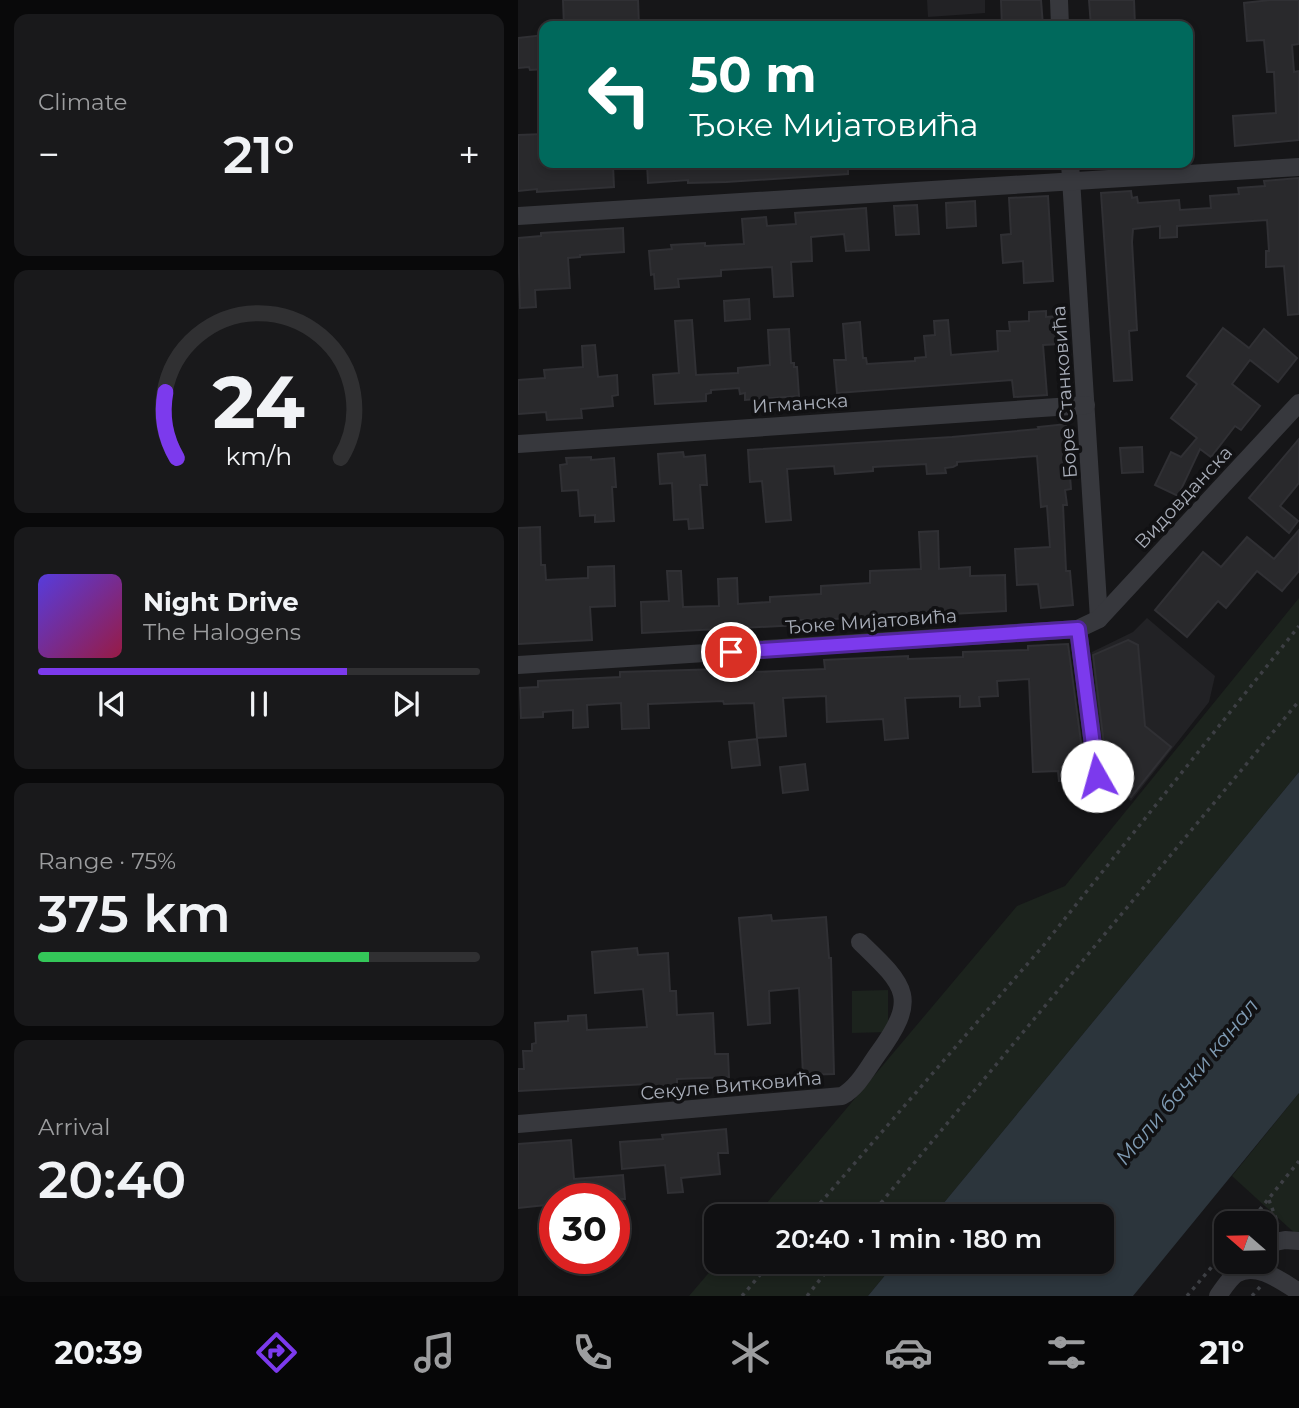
<!DOCTYPE html>
<meta charset="utf-8">
<style>
body{margin:0;font-family:Montserrat,sans-serif;background:#19191b;color:#f1f3f6;height:100vh;display:flex;flex-direction:column;font-size:26px;white-space:nowrap}
*{box-sizing:border-box;margin:0}
p{font-size:23px;color:#9c9d9f}
.icon{flex:none;width:38px;height:38px;fill:none;stroke:currentColor;stroke-width:2;stroke-linecap:round;stroke-linejoin:round}
.map{position:relative;flex:1;overflow:hidden}
.sheet{display:flex;flex-direction:column;gap:14px;padding:14px;background:#09090a;width:518px}
.sheet>*{flex:none}
.hud{position:absolute;left:21px;top:21px;width:654px;height:147px;border-radius:14px;box-shadow:0 4px 10px #0003,0 0 0 2px #303032;background:#00695c;color:#fff;overflow:hidden}
.needle{width:46px;rotate:290deg}
.tools{position:absolute;left:696px;top:1211px;display:grid;gap:14px}
.tools a{display:grid;place-items:center;width:63px;height:63px;border-radius:14px;background:#101012;box-shadow:0 4px 10px #0003,0 0 0 2px #303032;font-size:35px}
.speed{position:absolute;left:21px;top:1183px;display:flex;gap:14px;font-size:35px;font-weight:700;text-align:center}
.speed>*{display:grid;place-content:center;width:91px;height:91px;border-radius:50%;background:#101012;box-shadow:0 4px 10px #0003,0 0 0 2px #303032;line-height:1}
.speed .limit{border:10px solid #d22;background:#fff;color:#111}
.pin{position:absolute;display:grid;place-items:center;width:60px;height:60px;color:#fff;margin:-30px;border:4px solid #fff;border-radius:50%;box-shadow:0 2px 7px #0007}
.me{position:absolute;width:77px;margin:-38px;rotate:353deg;stroke-linejoin:round;filter:drop-shadow(0 0 5px #0008)}
.turn{display:flex;align-items:center;gap:24px;height:147px;padding:0 35px;font-size:32px}
.turn .icon{width:91px;height:91px;stroke-width:2.5}
.turn b{display:block;font-size:49px;line-height:60px}
.big{font-size:52px;font-weight:600;line-height:1.1}
.sheet .widget{flex:1;display:flex;flex-direction:column;justify-content:center;gap:10px;min-width:0;padding:0 24px;border-radius:14px;background:#19191b}
.sheet .dial{align-items:center;gap:0}
.dial svg{height:182px;overflow:visible;fill:none;stroke:#303032;stroke-width:7;stroke-linecap:round;text-anchor:middle}
.dial text{fill:#f1f3f6;stroke:none}
.song{display:flex;align-items:center;gap:21px}
.cover{width:84px;height:84px;border-radius:10px;background:linear-gradient(135deg,hsl(250 70% 55%),hsl(340 70% 35%))}
.played{height:7px;border-radius:4px;background:linear-gradient(90deg,#7c3aed 70%,#303032 70%)}
.keys{display:flex;justify-content:space-around;direction:ltr}
.heat{display:flex;justify-content:space-between;align-items:center;font-size:38px;direction:ltr}
.charge{height:10px;border-radius:5px;background:linear-gradient(90deg,#34c759 75%,#303032 0)}
.trip{position:absolute;left:186px;top:1204px;width:410px;height:70px;border-radius:14px;background:#101012;box-shadow:0 4px 10px #0003,0 0 0 2px #303032;font-weight:600;line-height:70px;text-align:center}
.tabs{display:flex;height:112px;justify-content:space-around;align-items:center;background:#060607;color:#9c9d9f}
.tabs .icon{width:49px;height:49px}
.tabs .current{color:#7c3aed}
.tabs b{font-size:32px;color:#f1f3f6}
main{display:flex;flex:1;min-height:0}
.map>svg:first-child{display:block}
</style>
<main>
<section class="sheet">
<div class="widget"><p>Climate</p>
<div class="heat"><a>−</a><b class="big">21°</b><a>+</a></div>
</div>
<div class="widget dial"><svg viewBox="0 0 100 80">
<path d="M14 69A42 42 0 1 1 86 69"/>
<path d="M14 69A42 42 0 0 1 9 40" stroke="#7c3aed"/>
<text x="50" y="56" font-size="32" font-weight="700">24</text>
<text x="50" y="72" font-size="11">km/h</text>
</svg></div>
<div class="widget">
<div class="song"><i class="cover"></i><div><b>Night Drive</b><p>The Halogens</p></div></div>
<div class="played"></div>
<div class="keys"><svg class="icon" aria-label="previous" viewBox="0 0 24 24"><path d="M18 5L8 12l10 7zM5 5v14"/></svg><svg class="icon" aria-label="pause" viewBox="0 0 24 24"><path d="M8 5v14M16 5v14"/></svg><svg class="icon" aria-label="next" viewBox="0 0 24 24"><path d="M6 5l10 7-10 7zM19 5v14"/></svg></div>
</div>
<div class="widget"><p>Range · 75%</p><b class="big">375 km</b><div class="charge"></div></div>
<div class="widget"><p>Arrival</p><b class="big">20:40</b></div>
</section>
<div class="map">
<svg width="781" height="1296" viewBox="0 0 781 1296">
<rect width="100%" height="100%" fill="#161618"/>
<g fill="#222225">
<polygon points="409,0 467,0 467,13 410,17"/>
<polygon points="629,618 697,676 691,702 613,801 585,779 574,652 615,632"/>
</g>
<g fill="#1c231d">
<polygon points="781,598 781,772 415,1216 238,1216 499,906 547,886"/>
<polygon points="370,990 370,1032 334,1033 334,991"/>
<polygon points="781,1093 781,1237 714,1176"/>
<polygon points="200,1262 378,1262 350,1296 171,1296"/>
</g>
<polygon fill="#2c353c" points="781,772 781,1093 615,1296 350,1296 378,1262 583,1262 583,1216 415,1216"/>
<g fill="#29292c" stroke="#303034" stroke-width="2">
<polygon points="45,0 120,0 121,26 46,26"/>
<polygon points="483,0 523,0 525,26 484,26"/>
<polygon points="571,0 616,0 617,26 573,26"/>
<polygon points="752,0 781,0 781,44 774,45 776,72 781,71 781,140 717,146 715,116 758,113 756,72 749,72 746,40 729,41 726,3"/>
<polygon points="26,35 26,69 12,70 11,67 0,68 0,38"/>
<polygon points="26,134 26,163 91,163 91,166 95,166 96,187 19,192 19,189 0,191 0,135"/>
<polygon points="129,163 330,163 330,174 208,182 170,183 170,180 130,183"/>
<polygon points="781,178 781,314 770,315 766,266 748,267 748,251 751,251 749,220 659,226 659,237 642,238 642,226 615,229 614,242 619,330 611,331 614,380 596,381 583,193 613,191 614,198 619,197 620,203 661,200 662,210 693,208 692,196 721,194 720,188 747,186 746,181"/>
<polygon points="530,196 535,281 506,283 505,261 485,263 483,235 493,234 491,198"/>
<polygon points="457,201 458,226 429,228 428,203"/>
<polygon points="399,205 401,234 378,235 376,206"/>
<polygon points="348,208 351,250 328,251 326,234 293,237 294,261 273,262 275,296 256,297 254,267 203,270 203,276 160,279 161,287 137,289 136,274 133,275 131,251 154,249 153,245 187,243 187,246 226,244 224,219 248,217 249,226 278,224 277,213"/>
<polygon points="105,228 106,252 62,255 62,257 50,258 52,288 17,290 18,307 2,308 0,238 23,236 23,233"/>
<polygon points="231,299 232,319 207,321 206,301"/>
<polygon points="528,311 528,317 539,316 541,344 525,345 529,395 496,397 494,380 319,393 316,360 328,360 325,324 342,322 345,358 348,358 349,364 397,361 397,358 408,357 406,336 417,335 416,321 430,320 433,355 480,351 479,331 492,331 491,322 511,321 511,312"/>
<polygon points="174,320 178,375 220,373 220,368 252,365 250,330 271,329 273,363 276,363 276,367 279,367 281,396 227,400 227,393 222,394 221,388 193,390 193,393 188,394 188,401 137,404 135,375 161,373 157,321"/>
<polygon points="705,328 731,348 746,329 779,358 760,382 732,360 714,384 742,406 723,430 717,426 693,457 682,449 660,496 637,485 653,452 663,457 679,438 653,418 679,384 669,376"/>
<polygon points="77,345 80,377 99,375 100,395 94,396 95,406 63,409 64,418 29,420 28,412 0,414 0,380 27,378 26,370 65,367 64,346"/>
<polygon points="548,424 553,489 547,490 549,505 545,505 548,571 552,571 555,605 523,608 520,584 499,585 497,549 532,547 529,506 523,507 519,456 439,462 439,465 435,467 427,468 428,473 409,474 408,464 355,467 355,471 317,474 316,466 269,469 273,520 248,522 244,481 232,482 230,450 434,437 521,429 520,427"/>
<polygon points="781,439 781,483 762,506 780,521 771,533 731,498"/>
<polygon points="624,447 625,472 604,473 602,448"/>
<polygon points="165,452 166,457 187,455 189,485 182,485 185,528 171,529 170,519 156,520 154,483 142,484 140,454"/>
<polygon points="73,457 73,460 96,458 98,487 94,487 96,521 77,522 77,515 62,516 60,490 44,491 42,465 49,464 48,458"/>
<polygon points="22,527 23,565 27,565 28,580 70,578 70,567 96,566 97,606 72,607 74,640 0,644 0,528"/>
<polygon points="781,530 781,571 764,591 739,571 708,608 700,601 669,637 637,610 685,552 703,567 729,537 756,559"/>
<polygon points="420,531 421,569 452,567 452,576 487,575 488,611 433,614 434,619 405,620 404,616 281,620 281,625 124,633 123,602 151,601 149,571 163,571 165,607 201,606 200,579 219,578 220,604 252,602 252,597 303,594 303,586 352,583 352,571 403,569 401,532"/>
<polygon points="610,640 620,645 627,726 653,747 613,797 590,777 575,655"/>
<polygon points="550,644 568,780 541,781 540,771 515,772 511,679 479,681 480,696 461,697 462,706 442,707 442,696 387,698 390,738 367,740 365,719 309,722 308,696 265,698 268,736 239,738 236,703 206,704 205,701 130,704 131,728 104,729 103,703 69,705 70,727 55,728 55,710 25,712 25,717 3,718 2,688 20,687 20,681 102,677 102,672 204,669 204,666 236,665 237,672 307,669 306,660 390,656 390,659 445,657 445,652 510,650 510,646"/>
<polygon points="239,739 242,765 214,768 211,742"/>
<polygon points="287,764 290,790 265,793 262,767"/>
<polygon points="253,915 254,921 308,917 311,958 313,958 316,1074 285,1075 281,988 251,991 252,1023 230,1025 221,918"/>
<polygon points="119,948 120,955 150,953 152,991 158,991 159,1015 195,1013 197,1054 210,1054 211,1077 159,1079 159,1085 129,1087 129,1084 0,1091 0,1069 6,1069 5,1051 14,1051 14,1044 18,1043 17,1023 50,1021 50,1016 68,1015 69,1030 129,1027 125,989 77,993 74,952"/>
<polygon points="208,1129 210,1153 200,1153 202,1174 163,1178 165,1192 150,1193 147,1165 104,1169 102,1142 145,1139 144,1135"/>
<polygon points="53,1140 56,1179 105,1175 107,1199 37,1199 37,1204 0,1208 0,1144"/>
</g>
<g fill="none" stroke-linecap="round" stroke-linejoin="round">
<g stroke="#3d3f44" stroke-width="3.5" stroke-dasharray="3.5 5" stroke-linecap="butt">
<polyline points="751,1200 760,1224"/>
<polyline points="291,1216 525,946 781,626"/>
<polyline points="352,1216 781,701"/>
<polyline points="731,1223 781,1161"/>
<polyline points="224,1296 253,1262"/>
<polyline points="289,1296 316,1262"/>
<polyline points="669,1296 709,1249"/>
<polyline points="734,1296 742,1287"/>
</g>
<g stroke="#37383d" stroke-width="18">
<polyline points="541,0 542,26"/>
<polyline points="552,163 581,619"/>
<polyline points="0,216 781,167"/>
<polyline points="0,444 568,405"/>
<polyline points="560,629 579,776"/>
<polyline points="0,665 560,629 581,619 781,403"/>
<path d="M0,1124L324,1096C340,1087 349,1069 359,1055C401,998 389,987 342,942"/>
<polyline points="747,1244 767,1240 781,1241"/>
<path d="M700,1296C705,1289 711,1279 718,1274C738,1261 765,1282 781,1292"/>
</g>
</g>
<g fill="none" stroke-linecap="round" stroke-linejoin="round">
<g stroke="#51269a" stroke-width="18">
<polyline id="route" points="213,652 560,629 579,776"/>
</g>
<use href="#route" stroke="#7c3aed" stroke-width="12"/>
</g>
<g text-anchor="middle" stroke-width="7" stroke-linejoin="round" paint-order="stroke">
<g font-size="19" fill="#a8adb8" stroke="#111113">
<text transform="translate(546 392) rotate(-94)" y="7">Боре Станковића</text>
<text transform="translate(282 403) rotate(-4)" y="7">Игманска</text>
<text transform="translate(665 497) rotate(-47)" y="7">Видовданска</text>
<text transform="translate(353 621) rotate(-4)" y="7">Ђоке Мијатовића</text>
<text transform="translate(213 1085) rotate(-5)" y="7">Секуле Витковића</text>
</g>
<g font-size="21" font-style="italic" fill="#7f9bb3" stroke="#111113">
<text transform="translate(669 1082) rotate(-50)" y="7">Мали бачки канал</text>
</g>
</g>
</svg>
<div class="tools">
<a><svg class="needle" viewBox="-14 -14 28 28"><path d="M0-13l5 13h-10z" fill="#e53935"/><path d="M0 13l5-13h-10z" fill="#9c9d9f"/></svg></a>
</div>
<div class="speed"><div class="limit">30</div></div>
<div class="pin" style="left:213px;top:652px;background:#d93025"><svg class="icon" aria-label="arrive" viewBox="0 0 24 24"><path d="M6 21V4h12l-3 4 3 4H6"/></svg></div>
<svg class="me" style="left:579px;top:776px" viewBox="-20 -20 40 40"><circle r="19" fill="#fff"/><path d="M0-13L10 11 0 6-10 11z" fill="#7c3aed"/></svg>
<div class="trip">20:40 · 1 min · 180 m</div>
<div class="hud">
<div class="turn"><svg class="icon" aria-label="left" viewBox="0 0 24 24"><path d="M17 20v-9H6M10 6l-5 5 5 5"/></svg><div><b>50 m</b>Ђоке Мијатовића</div></div>
</div>
</div>
</main>
<nav class="tabs">
<b>20:39</b>
<svg class="icon current" aria-label="directions" viewBox="0 0 24 24"><path d="M12 3l9 9-9 9-9-9zM9 14v-3h6M13 9l2 2-2 2"/></svg>
<svg class="icon" aria-label="music" viewBox="0 0 24 24"><path d="M9 18V5l10-2v13"/><circle cx="6" cy="18" r="3"/><circle cx="16" cy="16" r="3"/></svg>
<svg class="icon" aria-label="phone" viewBox="0 0 24 24"><path d="M5 4h4l2 5-3 2q2 4 5 5l2-3 5 2v4C11 20 4 13 5 4z"/></svg>
<svg class="icon" aria-label="climate" viewBox="0 0 24 24"><path d="M12 3v18M4 7l16 10M4 17L20 7"/></svg>
<svg class="icon" aria-label="car" viewBox="0 0 24 24"><path d="M5 17H2v-5l4-1 3-4h7l3 4 3 1v5h-3M9 17h6M6 11h13"/><circle cx="7" cy="17" r="2"/><circle cx="17" cy="17" r="2"/></svg>
<svg class="icon" aria-label="filters" viewBox="0 0 24 24"><path d="M4 7h16M4 17h16"/><circle cx="9" cy="7" r="2"/><circle cx="15" cy="17" r="2"/></svg>
<b>21°</b>
</nav>
